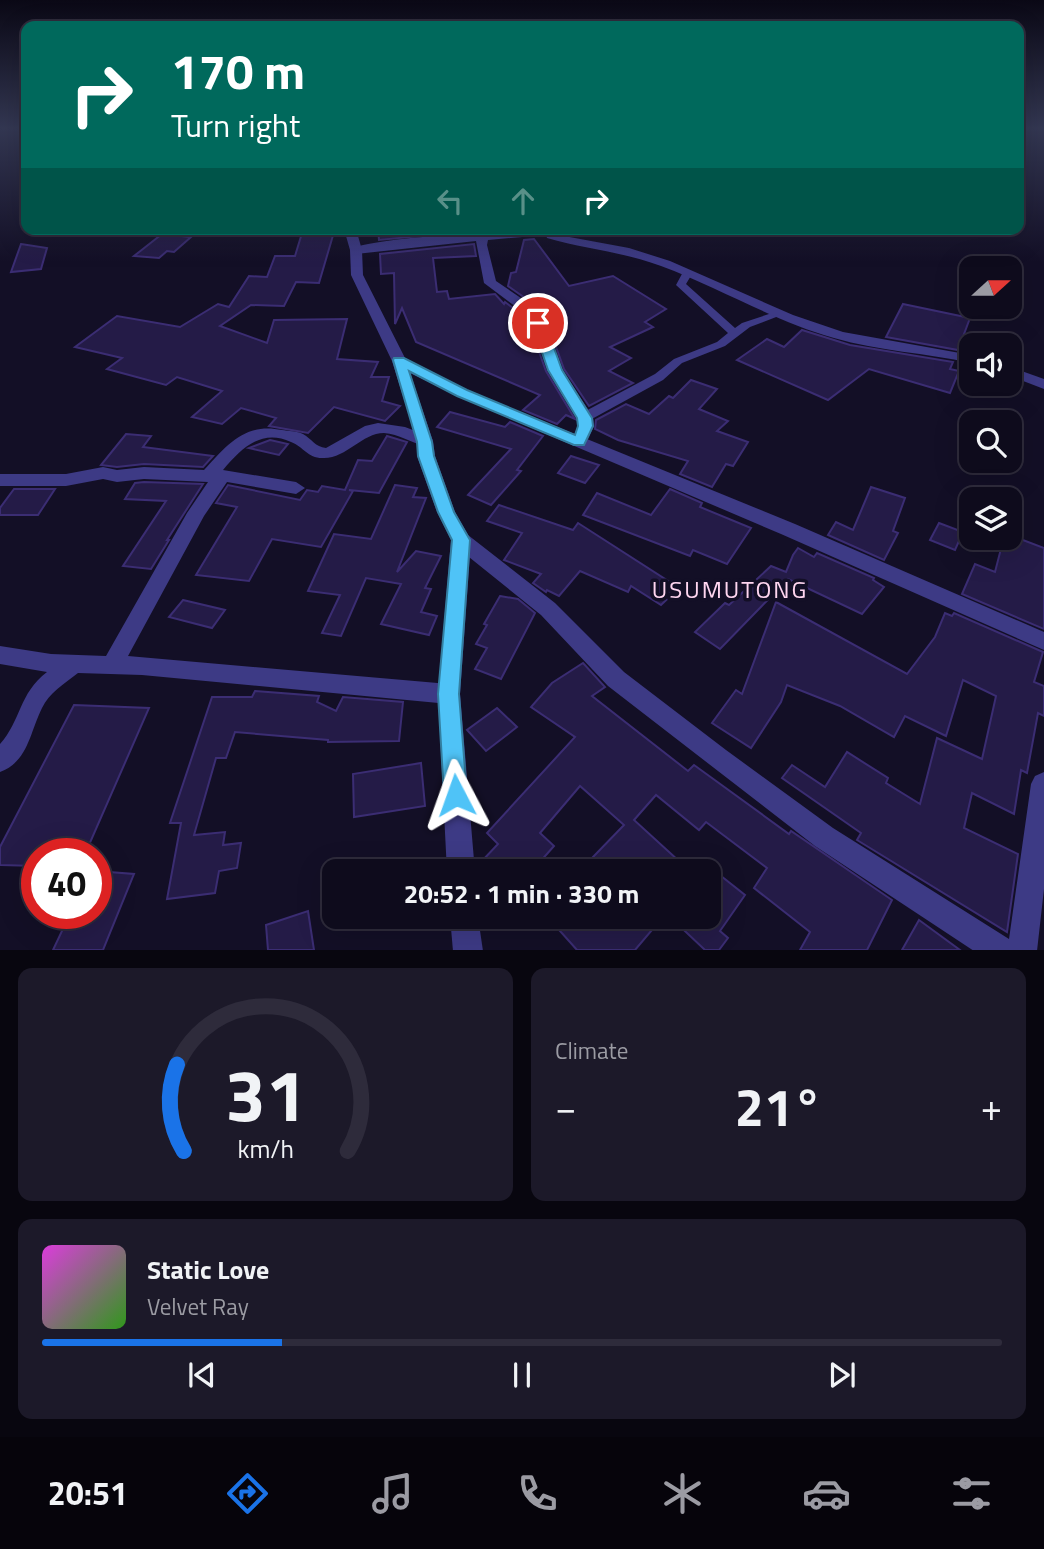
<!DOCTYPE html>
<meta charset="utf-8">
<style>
body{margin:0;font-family:"Titillium Web",sans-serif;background:#1c1929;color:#f1f3f6;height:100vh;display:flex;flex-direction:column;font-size:26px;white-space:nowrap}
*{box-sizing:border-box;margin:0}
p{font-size:23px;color:#9b9ba3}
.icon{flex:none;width:38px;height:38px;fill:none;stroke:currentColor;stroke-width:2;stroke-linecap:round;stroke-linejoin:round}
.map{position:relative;height:950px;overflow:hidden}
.panel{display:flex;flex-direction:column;gap:18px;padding:18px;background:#08060f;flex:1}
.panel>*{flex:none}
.top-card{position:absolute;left:21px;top:21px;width:1003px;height:214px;border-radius:14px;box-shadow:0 7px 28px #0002,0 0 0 2px #2e2b3b;background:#00695c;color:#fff;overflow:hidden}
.needle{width:46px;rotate:69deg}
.tools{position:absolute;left:959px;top:256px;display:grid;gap:14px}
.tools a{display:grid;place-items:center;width:63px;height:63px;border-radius:14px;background:#0e0b1c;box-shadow:0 7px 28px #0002,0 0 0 2px #2e2b3b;font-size:35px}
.speed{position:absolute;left:21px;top:838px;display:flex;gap:14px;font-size:35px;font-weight:700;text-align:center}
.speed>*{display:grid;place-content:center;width:91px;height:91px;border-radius:50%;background:#0e0b1c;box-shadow:0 7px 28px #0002,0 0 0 2px #2e2b3b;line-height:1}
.speed .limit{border:10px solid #d22;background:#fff;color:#111}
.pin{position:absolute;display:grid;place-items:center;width:60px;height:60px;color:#fff;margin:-30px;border:4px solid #fff;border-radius:50%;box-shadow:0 2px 7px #0007}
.me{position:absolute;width:77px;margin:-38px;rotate:356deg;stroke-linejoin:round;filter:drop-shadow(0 0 5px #0008)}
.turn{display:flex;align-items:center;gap:24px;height:147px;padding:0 35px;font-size:32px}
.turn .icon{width:91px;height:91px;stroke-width:2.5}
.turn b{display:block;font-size:49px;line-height:60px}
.lanes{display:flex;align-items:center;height:66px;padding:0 35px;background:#0003;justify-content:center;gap:35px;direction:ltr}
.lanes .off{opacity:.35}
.big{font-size:52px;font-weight:700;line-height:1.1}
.panel .tile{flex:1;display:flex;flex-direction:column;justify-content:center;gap:10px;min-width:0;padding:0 24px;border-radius:14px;background:#1c1929}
.panel .dial{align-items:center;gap:0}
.dial svg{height:182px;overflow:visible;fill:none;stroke:#2e2b3b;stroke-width:7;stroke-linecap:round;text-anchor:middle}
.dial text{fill:#f1f3f6;stroke:none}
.song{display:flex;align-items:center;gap:21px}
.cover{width:84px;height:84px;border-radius:10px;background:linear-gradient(135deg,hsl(300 70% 55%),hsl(110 70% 35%))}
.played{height:7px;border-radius:4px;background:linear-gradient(90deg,#1a73e8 25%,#2e2b3b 25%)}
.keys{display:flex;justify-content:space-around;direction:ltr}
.heat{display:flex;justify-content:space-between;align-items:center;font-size:38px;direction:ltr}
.panel .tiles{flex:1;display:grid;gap:18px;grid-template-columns:1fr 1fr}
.tile:last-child{grid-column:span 2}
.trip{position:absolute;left:322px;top:859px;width:399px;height:70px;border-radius:14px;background:#0e0b1c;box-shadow:0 7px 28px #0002,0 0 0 2px #2e2b3b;font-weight:700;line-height:70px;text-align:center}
.tabs{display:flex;height:112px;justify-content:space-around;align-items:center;background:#06040b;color:#9b9ba3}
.tabs .icon{width:49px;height:49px}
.tabs .current{color:#1a73e8}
.tabs b{font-size:32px;color:#f1f3f6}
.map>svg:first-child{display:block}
</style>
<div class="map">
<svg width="1044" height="951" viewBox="0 0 1044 951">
<rect width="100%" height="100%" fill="#130f26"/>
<g fill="#241b47" stroke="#3b2d73" stroke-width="2">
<polygon points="378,229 471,229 471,231 379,240"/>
<polygon points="334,232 319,283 296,282 284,306 251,305 220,326 267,343 274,320 347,319 337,359 378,362 371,377 389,377 382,401 400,406 385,421 334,407 308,433 269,426 276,418 241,408 222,424 192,417 222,391 177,377 166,385 107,369 122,358 75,347 117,316 180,327 218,304 229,307 249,276 267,277 275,256 295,256 302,233"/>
<polygon points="162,234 191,237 174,252 167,251 159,258 134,256"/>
<polygon points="534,239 569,286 613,276 666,309 645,322 653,327 610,347 631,358 609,371 633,383 589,406 564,369 547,322 535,305 508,286 511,273 516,272 524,240"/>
<polygon points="21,244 47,248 41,269 11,272"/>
<polygon points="474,244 476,256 433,258 437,292 447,291 449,299 495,294 504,304 505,302 522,315 529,324 546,371 575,419 566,415 557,424 523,410 540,395 416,342 402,308 395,324 394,273 381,274 380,254"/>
<polygon points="903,304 970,318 958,350 886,337"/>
<polygon points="802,330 850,345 953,362 950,369 959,371 950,393 869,369 828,400 737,360 767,339 784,347"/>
<polygon points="691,380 717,389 699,409 728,421 717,431 748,442 733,466 726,464 712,487 680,474 688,461 618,440 595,429 596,420 626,404 649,414 669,396 673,398"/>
<polygon points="450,412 505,427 510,422 543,436 517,470 521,471 491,505 468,495 511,449 437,427"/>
<polygon points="126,434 151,436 143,447 213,456 203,467 144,464 117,467 101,465"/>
<polygon points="387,436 407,442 379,493 349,490 353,491 321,547 272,539 249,581 196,575 237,507 216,503 228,485 300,500 307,490 318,492 322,486 345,490 358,460 372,461"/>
<polygon points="270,440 288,444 279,455 249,448"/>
<polygon points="571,456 599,465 585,483 558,473"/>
<polygon points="144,482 203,484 167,540 169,540 151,569 123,566 166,501 125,499 135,483"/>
<polygon points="395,485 417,488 413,497 426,498 397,572 416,551 441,556 425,588 431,589 421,612 437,616 429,635 381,624 401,584 366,578 341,636 322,633 340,595 308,591 334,534 371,539"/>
<polygon points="871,487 905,498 893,531 898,533 884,560 828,535 836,522 853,530"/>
<polygon points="14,489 55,489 38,515 0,515 0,508"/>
<polygon points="670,489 702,503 700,507 751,528 727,564 693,550 690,556 583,515 597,493 651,515"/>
<polygon points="499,505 573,530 578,523 679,588 661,605 631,586 628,592 580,571 559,596 547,590 546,592 533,583 541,574 504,560 522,533 487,521"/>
<polygon points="939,523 963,532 955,550 930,540"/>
<polygon points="1004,537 1015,537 1044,548 1044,629 962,594 975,564 995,572"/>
<polygon points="798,548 814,557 817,553 874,578 873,580 884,587 862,614 788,579 720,649 695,632 725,603 729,605 771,566 786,572 793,555"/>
<polygon points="500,596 518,599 535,613 501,679 475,669 487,648 476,644 487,625 484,624"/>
<polygon points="183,600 225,610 212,628 169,617"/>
<polygon points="776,602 907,674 935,637 945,613 952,616 954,613 1043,652 1034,682 1044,686 1044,716 1038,713 1027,773 1021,770 1014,814 972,793 964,828 1018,854 1007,932 857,840 861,833 782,778 792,765 825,787 847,752 888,778 886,783 920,804 937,738 982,759 996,696 963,680 946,736 905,716 894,737 840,706 787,685 781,702 751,748 712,723 736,690 742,694"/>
<polygon points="583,663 605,687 592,696 688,771 694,765 789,834 791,831 892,900 867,950 800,950 810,932 754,888 767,868 706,822 699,830 656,795 634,820 691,872 606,872 592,858 624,825 580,786 540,833 554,846 531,872 494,872 482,861 498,844 487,833 575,737 531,707 552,683"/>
<polygon points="255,691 319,696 317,702 336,711 343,697 403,702 399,741 328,742 328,740 235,732 226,758 216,758 194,835 225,832 223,845 241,843 237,868 219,871 215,893 167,899 181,823 170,823 212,697 252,697"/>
<polygon points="74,705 149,708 85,854 37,854 37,866 0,865 0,847"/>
<polygon points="497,708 517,727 486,751 467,730"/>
<polygon points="421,763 425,806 354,817 353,774"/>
<polygon points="96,871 134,874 103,950 53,950 70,914 96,914"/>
<polygon points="716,872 745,895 720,931 728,938 719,950 705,950 670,917 709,917 709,882"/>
<polygon points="308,911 314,950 268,950 266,925"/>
<polygon points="573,917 663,917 635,950 577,950 560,931"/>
<polygon points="919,920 960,950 902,950"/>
</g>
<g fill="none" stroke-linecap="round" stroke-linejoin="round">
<polygon fill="#3d3a85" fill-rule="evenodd" points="687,271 692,274 686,284 735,328 742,323 775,312 779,311 784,314 750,327 725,346 682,363 663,380 590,420 580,420 579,417 580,414 655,374 674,359 717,342 728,333 676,285 683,272"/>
<g fill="#3d3a85" fill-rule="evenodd">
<path d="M533,229H559L558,234L564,236L629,248L670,261L793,315L843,332L971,355V363C926,353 879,351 834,338C774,321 720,288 661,266C624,252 585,249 547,238L546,235L488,240L487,245L496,281L534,307L545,323L562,370L593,417L594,426L585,446H573L571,442L578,426L577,417L548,370L531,323L524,313L484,283L476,241L356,254L350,250C367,237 503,232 533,229Z"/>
<polygon points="1010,367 1044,379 1044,389 1010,376"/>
<path d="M378,423L405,427L431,437L433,441L425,446C411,443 399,434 384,433C362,433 347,458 324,458C308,459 304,447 291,442C261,428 241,449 223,470L296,482L305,488L296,494L227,482L204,516L128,656L449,684L457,687L460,694L457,701L449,704L142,675L78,673C64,684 49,693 42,708C30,732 28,762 0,772V744C21,721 19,693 47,672L0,664V646L51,654L106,656L187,513L208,482L144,479L117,482L103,479L66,486H0V474H66L103,467L117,470L144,467L204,470C227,445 245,422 282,430C288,431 297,431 303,434C312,439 315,447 326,448L365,426Z"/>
<polygon points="461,533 468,535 555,603 624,672 726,750 833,828 1009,939 1031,784 1035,776 1044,772 1044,889 1037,951 974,951 815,846 608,686 541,615 454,545 451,540 454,535"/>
</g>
<g fill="#3d3a85" fill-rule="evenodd">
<polygon points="344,229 356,229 362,250 363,275 405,358 467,390 795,524 1044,632 1044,650 781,534 457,396 410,373 433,441 435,456 455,512 471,540 460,694 475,872 447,872 438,694 451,540 437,512 417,456 417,441 392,361 351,275 350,250"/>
<polygon points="450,917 478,917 483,951 453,951"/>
</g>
</g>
<linearGradient id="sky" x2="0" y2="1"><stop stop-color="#0a0815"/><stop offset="0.49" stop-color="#333752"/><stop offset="1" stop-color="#333752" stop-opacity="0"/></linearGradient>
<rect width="1044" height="262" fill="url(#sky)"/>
<polygon fill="#4fc3f7" stroke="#337fa1" stroke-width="2" points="538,320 545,323 562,370 592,418 593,426 584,445 574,445 457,396 409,371 432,442 434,456 454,512 470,540 459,694 467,795 464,803 456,806 447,803 444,795 438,694 452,540 438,512 418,456 417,442 393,360 394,358 404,358 467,390 575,435 578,426 577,418 548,370 532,323"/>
<g text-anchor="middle" stroke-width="7" stroke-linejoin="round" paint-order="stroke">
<g font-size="24" letter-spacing="2" fill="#ffd6f0" stroke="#130f26">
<text x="730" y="598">USUMUTONG</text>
</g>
</g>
</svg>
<div class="tools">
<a><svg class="needle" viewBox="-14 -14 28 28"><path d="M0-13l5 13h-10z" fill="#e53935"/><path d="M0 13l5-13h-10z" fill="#9b9ba3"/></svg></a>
<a><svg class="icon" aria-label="sound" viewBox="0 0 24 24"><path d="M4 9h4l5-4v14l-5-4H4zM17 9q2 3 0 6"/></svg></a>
<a><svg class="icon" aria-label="search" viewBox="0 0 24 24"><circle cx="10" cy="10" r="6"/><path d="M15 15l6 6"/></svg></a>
<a><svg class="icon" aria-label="layers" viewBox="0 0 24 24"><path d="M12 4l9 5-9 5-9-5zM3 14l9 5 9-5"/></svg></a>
</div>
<div class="speed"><div class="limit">40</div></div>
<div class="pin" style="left:538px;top:323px;background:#d93025"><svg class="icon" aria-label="arrive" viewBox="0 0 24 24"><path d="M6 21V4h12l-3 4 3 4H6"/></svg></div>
<svg class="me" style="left:456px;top:795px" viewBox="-20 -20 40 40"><path d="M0-17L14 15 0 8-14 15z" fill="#4fc3f7" stroke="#fff" stroke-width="4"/></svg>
<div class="trip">20:52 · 1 min · 330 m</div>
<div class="top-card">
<div class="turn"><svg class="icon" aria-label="right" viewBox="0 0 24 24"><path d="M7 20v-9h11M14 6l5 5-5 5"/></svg><div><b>170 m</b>Turn right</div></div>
<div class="lanes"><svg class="icon off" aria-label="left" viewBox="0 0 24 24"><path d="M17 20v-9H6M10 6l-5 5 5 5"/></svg><svg class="icon off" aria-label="ahead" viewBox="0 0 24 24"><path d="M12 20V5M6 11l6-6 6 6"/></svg><svg class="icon" aria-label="right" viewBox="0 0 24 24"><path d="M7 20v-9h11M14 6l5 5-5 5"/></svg></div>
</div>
</div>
<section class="panel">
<div class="tiles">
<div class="tile dial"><svg viewBox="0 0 100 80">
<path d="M14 69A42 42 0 1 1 86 69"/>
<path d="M14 69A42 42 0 0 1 11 31" stroke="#1a73e8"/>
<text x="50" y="56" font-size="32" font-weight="700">31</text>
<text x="50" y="72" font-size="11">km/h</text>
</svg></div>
<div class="tile"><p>Climate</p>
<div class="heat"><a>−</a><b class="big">21°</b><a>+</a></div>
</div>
<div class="tile">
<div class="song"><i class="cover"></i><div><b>Static Love</b><p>Velvet Ray</p></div></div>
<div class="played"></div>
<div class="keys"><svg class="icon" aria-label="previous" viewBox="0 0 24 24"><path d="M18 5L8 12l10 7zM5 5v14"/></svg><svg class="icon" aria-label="pause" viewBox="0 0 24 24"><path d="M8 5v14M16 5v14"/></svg><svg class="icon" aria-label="next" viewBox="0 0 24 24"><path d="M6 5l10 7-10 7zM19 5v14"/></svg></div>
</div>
</div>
</section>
<nav class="tabs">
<b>20:51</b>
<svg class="icon current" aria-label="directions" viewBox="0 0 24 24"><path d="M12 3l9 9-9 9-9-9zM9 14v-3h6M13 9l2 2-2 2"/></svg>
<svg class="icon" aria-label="music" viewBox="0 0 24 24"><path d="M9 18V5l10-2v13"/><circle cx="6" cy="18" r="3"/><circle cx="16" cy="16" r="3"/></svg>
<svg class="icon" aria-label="phone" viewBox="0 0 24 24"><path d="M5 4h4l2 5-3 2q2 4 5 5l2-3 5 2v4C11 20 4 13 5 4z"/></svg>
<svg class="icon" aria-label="climate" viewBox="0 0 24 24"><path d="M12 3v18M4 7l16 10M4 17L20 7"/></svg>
<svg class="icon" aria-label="car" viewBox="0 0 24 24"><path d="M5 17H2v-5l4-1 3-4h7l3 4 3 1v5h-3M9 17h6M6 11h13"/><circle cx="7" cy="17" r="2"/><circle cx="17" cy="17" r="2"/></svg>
<svg class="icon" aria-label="filters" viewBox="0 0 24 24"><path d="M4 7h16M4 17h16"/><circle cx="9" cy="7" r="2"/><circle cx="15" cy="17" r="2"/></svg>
</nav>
